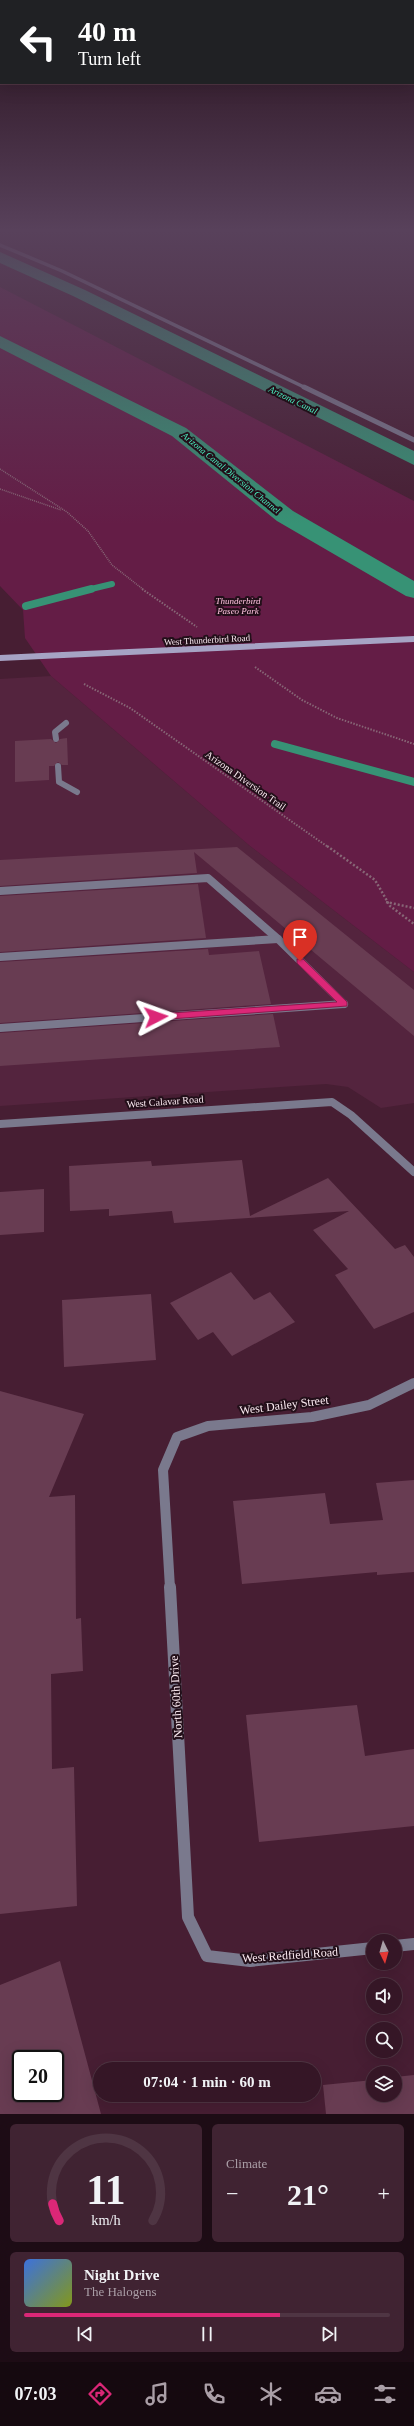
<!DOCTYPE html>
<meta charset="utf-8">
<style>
body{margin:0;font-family:Georgia,serif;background:#402332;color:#f1f3f6;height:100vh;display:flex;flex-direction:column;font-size:15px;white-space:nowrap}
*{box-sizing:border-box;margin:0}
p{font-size:13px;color:#aa9fa7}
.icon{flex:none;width:22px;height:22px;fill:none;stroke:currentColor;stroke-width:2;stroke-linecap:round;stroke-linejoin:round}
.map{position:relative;height:2114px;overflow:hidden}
.panel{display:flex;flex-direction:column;gap:10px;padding:10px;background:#1d0c15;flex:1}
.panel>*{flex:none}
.hud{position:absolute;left:0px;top:0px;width:414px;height:84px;box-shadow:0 4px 16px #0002,0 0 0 1px #4f3543;background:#202124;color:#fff;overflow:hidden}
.needle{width:26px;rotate:175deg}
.buttons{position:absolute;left:366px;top:1934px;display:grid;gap:8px}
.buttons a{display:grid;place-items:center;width:36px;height:36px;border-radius:50%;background:#351626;box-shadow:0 4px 16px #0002,0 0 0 1px #4f3543;font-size:20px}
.speed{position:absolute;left:12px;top:2050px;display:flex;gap:8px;font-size:20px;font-weight:700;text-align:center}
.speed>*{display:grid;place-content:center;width:52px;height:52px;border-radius:50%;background:#351626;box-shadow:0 4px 16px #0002,0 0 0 1px #4f3543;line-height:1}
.speed .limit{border:2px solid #111;border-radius:6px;background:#fff;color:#111}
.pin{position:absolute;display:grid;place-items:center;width:34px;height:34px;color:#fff;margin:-41px -17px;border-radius:50% 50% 50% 0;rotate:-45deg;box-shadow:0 0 4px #0007}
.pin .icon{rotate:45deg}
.me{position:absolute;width:44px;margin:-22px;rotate:86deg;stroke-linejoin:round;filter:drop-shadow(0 0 3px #0008)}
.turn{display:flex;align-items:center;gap:14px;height:84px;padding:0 12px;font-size:18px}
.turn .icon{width:52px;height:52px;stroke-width:2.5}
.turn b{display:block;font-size:28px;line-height:34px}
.big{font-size:30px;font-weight:600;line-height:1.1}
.panel .card{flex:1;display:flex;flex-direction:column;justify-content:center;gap:6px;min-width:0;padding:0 14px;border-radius:6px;background:#402332}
.panel .dial{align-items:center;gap:0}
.dial svg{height:104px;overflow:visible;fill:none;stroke:#4f3543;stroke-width:7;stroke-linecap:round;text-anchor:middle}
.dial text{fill:#f1f3f6;stroke:none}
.song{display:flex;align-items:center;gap:12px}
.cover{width:48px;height:48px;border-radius:6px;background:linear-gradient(135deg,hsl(220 70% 55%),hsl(70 70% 35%))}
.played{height:4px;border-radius:2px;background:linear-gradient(90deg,#db2777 70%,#4f3543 70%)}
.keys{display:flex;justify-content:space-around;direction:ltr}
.heat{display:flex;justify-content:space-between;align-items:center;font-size:22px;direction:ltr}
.panel .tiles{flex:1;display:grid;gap:10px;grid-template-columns:1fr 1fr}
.card:last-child{grid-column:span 2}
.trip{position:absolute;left:93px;top:2062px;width:228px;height:40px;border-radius:20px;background:#351626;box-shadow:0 4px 16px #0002,0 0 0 1px #4f3543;font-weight:600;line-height:40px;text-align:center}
.tabs{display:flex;height:64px;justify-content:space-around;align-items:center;background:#15090f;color:#aa9fa7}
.tabs .icon{width:28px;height:28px}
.tabs .selected{color:#db2777}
.tabs b{font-size:18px;color:#f1f3f6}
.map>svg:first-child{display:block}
</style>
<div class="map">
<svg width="414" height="2114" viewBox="0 0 414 2114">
<rect width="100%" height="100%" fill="#471e33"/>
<polygon fill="#54243e" points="51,676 250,846 414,972 414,1103 381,1108 348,1087 326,1084 0,1106 0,679"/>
<polygon fill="#641d46" points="0,287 414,501 414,972 250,846 51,676 25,638 23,610 0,586"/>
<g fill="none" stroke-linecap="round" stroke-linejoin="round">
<polyline stroke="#379275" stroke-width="6" points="87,590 112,584"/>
<g stroke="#379275" stroke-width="8">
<polyline points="26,606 91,589"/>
<polyline points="275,744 414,782"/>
</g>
<g fill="#379275" fill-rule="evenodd">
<polygon points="0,252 85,290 414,451 414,465 73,296 0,263"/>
<polygon points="0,336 186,428 293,511 414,581 414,598 406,596 277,521 172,436 0,348"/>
</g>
</g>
<g fill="#683c52" fill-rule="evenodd">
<polygon points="67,738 68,765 62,765 58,762 54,766 49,766 49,780 15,782 15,741 51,739 56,743 60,739"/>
<polygon points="237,847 414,990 414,1036 194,852 197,873 0,886 0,860"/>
<polygon points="198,884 206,938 0,952 0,896"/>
<polygon points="208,949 209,955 259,951 271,1004 0,1023 0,962"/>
<polygon points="273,1014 280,1047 0,1066 0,1033"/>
<polygon points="242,1160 250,1216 328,1178 395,1249 405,1245 414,1257 414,1312 374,1329 335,1275 348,1269 313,1230 349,1211 174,1223 172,1211 109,1216 109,1209 70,1211 69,1166 151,1161 152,1166"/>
<polygon points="44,1189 44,1232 0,1235 0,1192"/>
<polygon points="231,1272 254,1300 270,1292 295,1322 232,1356 213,1332 198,1340 170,1303"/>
<polygon points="151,1294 156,1360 64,1367 62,1300"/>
<polygon points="0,1391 84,1414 49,1497 75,1495 76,1619 81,1618 83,1671 51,1674 52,1769 74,1767 77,1906 0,1914"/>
<polygon points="414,1480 414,1572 377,1575 377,1572 242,1584 233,1501 325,1493 330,1524 383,1520 376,1483"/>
<polygon points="357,1705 365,1756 414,1749 414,1826 259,1842 246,1715"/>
<path d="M60,1961L101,2114H0V1985ZM21,2059H55V2093H21Z"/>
<polygon points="414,2075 414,2114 326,2114 323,2085 373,2080 373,2095 395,2095 395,2077"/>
</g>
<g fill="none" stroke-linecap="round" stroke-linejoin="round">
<g stroke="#876676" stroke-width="1.5" stroke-dasharray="1 1" stroke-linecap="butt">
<polyline points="0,469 67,512 88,531 112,565 144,590"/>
<polyline points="0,489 61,510"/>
</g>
<g stroke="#876676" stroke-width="2" stroke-dasharray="1.5 1.5" stroke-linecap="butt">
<polyline points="142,589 197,627"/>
<polyline points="255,667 302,700 337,718 414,744"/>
<polyline points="84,684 130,708 328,847"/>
</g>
<g stroke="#876676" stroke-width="2.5" stroke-dasharray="2 2" stroke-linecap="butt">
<polyline points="327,846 375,880 390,906 414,924"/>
<polyline points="386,902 414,908"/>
</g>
<polyline stroke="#7a798d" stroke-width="3.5" points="0,245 62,271 306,388"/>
<polyline stroke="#7a798d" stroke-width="5" points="304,387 414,440"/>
<g stroke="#7a798d" stroke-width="6">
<polyline points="56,739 55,732 66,723"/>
<polyline points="58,766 59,782 77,792"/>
</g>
<g stroke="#7a798d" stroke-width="8">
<polyline points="0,891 208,878 278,939 344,1004"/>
<polyline points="0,957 278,939"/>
<polyline points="0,1028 344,1004"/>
</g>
<polyline stroke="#7a798d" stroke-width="8" points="0,1124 332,1102 351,1115 414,1172"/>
<polyline stroke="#7a798d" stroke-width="10" points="170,1588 163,1470 177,1437 208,1426 312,1417 369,1405 414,1383"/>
<g stroke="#7a798d" stroke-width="12">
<polyline points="170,1587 188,1917 207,1956 250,1961 373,1948"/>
<polyline points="395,1946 414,1944"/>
</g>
<polyline stroke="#a6a3c4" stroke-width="6" points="0,658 63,655"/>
<polyline stroke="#a6a3c4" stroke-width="6" points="63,655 414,639"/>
</g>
<linearGradient id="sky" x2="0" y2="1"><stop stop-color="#27101c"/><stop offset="0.44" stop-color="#58415b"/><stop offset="1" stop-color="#58415b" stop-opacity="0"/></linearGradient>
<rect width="414" height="524" fill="url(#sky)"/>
<polygon fill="#db2777" stroke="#8e194d" points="297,959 303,959 347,1002 347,1006 156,1020 152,1017 156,1014 337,1002 297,963"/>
<g text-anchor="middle" stroke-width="4" stroke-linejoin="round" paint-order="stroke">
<g font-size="9" font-style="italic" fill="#4af1c0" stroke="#220f19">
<text transform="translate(293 400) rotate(26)" y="3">Arizona Canal</text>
<text transform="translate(231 473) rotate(39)" y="3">Arizona Canal Diversion Channel</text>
</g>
<g font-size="9" font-style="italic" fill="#fdc1dd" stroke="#220f19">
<text x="238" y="604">Thunderbird<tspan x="238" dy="10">Paseo Park</tspan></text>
</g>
<g font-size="9" fill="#fcebf2" stroke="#220f19">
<text transform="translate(207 640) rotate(-3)" y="3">West Thunderbird Road</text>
</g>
<g font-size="10" fill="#fcebf2" stroke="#220f19">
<text transform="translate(246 780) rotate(35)" y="4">Arizona Diversion Trail</text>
<text transform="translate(165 1101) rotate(-4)" y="4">West Calavar Road</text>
</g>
<g font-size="12" fill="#fcebf2" stroke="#220f19">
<text transform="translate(284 1405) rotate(-7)" y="4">West Dailey Street</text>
<text transform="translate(176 1697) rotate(-93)" y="4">North 60th Drive</text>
<text transform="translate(290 1955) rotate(-4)" y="4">West Redfield Road</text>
</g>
</g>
</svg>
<div class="buttons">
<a><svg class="needle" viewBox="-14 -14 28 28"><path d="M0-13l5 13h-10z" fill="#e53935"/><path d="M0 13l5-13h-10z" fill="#aa9fa7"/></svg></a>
<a><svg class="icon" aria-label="sound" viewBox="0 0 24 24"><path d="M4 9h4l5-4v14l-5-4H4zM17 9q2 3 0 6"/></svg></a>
<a><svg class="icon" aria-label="search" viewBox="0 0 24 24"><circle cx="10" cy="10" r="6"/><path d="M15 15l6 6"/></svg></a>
<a><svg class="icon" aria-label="layers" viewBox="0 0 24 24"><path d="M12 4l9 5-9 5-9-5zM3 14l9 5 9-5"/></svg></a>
</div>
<div class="speed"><div class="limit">20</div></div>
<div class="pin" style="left:300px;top:961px;background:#d93025"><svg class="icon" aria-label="arrive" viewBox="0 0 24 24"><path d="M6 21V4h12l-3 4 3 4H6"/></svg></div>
<svg class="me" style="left:156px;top:1017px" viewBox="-20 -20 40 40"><path d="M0-17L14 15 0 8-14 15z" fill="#db2777" stroke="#fff" stroke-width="4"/></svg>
<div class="trip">07:04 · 1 min · 60 m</div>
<div class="hud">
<div class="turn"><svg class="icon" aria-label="left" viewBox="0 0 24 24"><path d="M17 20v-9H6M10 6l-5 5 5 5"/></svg><div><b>40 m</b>Turn left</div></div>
</div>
</div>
<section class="panel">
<div class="tiles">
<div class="card dial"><svg viewBox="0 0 100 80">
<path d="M14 69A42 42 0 1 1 86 69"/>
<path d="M14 69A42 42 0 0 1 9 56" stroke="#db2777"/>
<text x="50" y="56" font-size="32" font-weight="700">11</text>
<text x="50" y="72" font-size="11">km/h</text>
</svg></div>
<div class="card"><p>Climate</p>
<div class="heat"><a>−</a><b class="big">21°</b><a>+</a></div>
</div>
<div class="card">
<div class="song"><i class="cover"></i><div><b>Night Drive</b><p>The Halogens</p></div></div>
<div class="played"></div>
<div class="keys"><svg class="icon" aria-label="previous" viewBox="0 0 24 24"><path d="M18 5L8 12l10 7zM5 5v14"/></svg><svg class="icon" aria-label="pause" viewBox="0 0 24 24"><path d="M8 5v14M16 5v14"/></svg><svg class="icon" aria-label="next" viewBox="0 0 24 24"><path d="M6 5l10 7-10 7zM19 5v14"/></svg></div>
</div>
</div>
</section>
<nav class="tabs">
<b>07:03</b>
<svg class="icon selected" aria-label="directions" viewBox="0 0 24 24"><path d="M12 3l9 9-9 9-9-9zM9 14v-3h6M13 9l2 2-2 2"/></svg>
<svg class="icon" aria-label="music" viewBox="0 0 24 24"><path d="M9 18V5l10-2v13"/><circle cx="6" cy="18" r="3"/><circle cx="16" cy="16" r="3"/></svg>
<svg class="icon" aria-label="phone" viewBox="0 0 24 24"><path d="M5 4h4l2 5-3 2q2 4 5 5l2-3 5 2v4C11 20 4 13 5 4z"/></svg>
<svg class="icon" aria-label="climate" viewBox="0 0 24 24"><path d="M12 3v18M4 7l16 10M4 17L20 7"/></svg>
<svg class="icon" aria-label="car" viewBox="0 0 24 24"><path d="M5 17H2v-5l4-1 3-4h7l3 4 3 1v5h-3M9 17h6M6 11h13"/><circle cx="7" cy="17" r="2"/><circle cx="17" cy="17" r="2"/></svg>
<svg class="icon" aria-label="filters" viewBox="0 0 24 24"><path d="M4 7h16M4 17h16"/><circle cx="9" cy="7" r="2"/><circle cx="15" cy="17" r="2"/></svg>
</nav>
